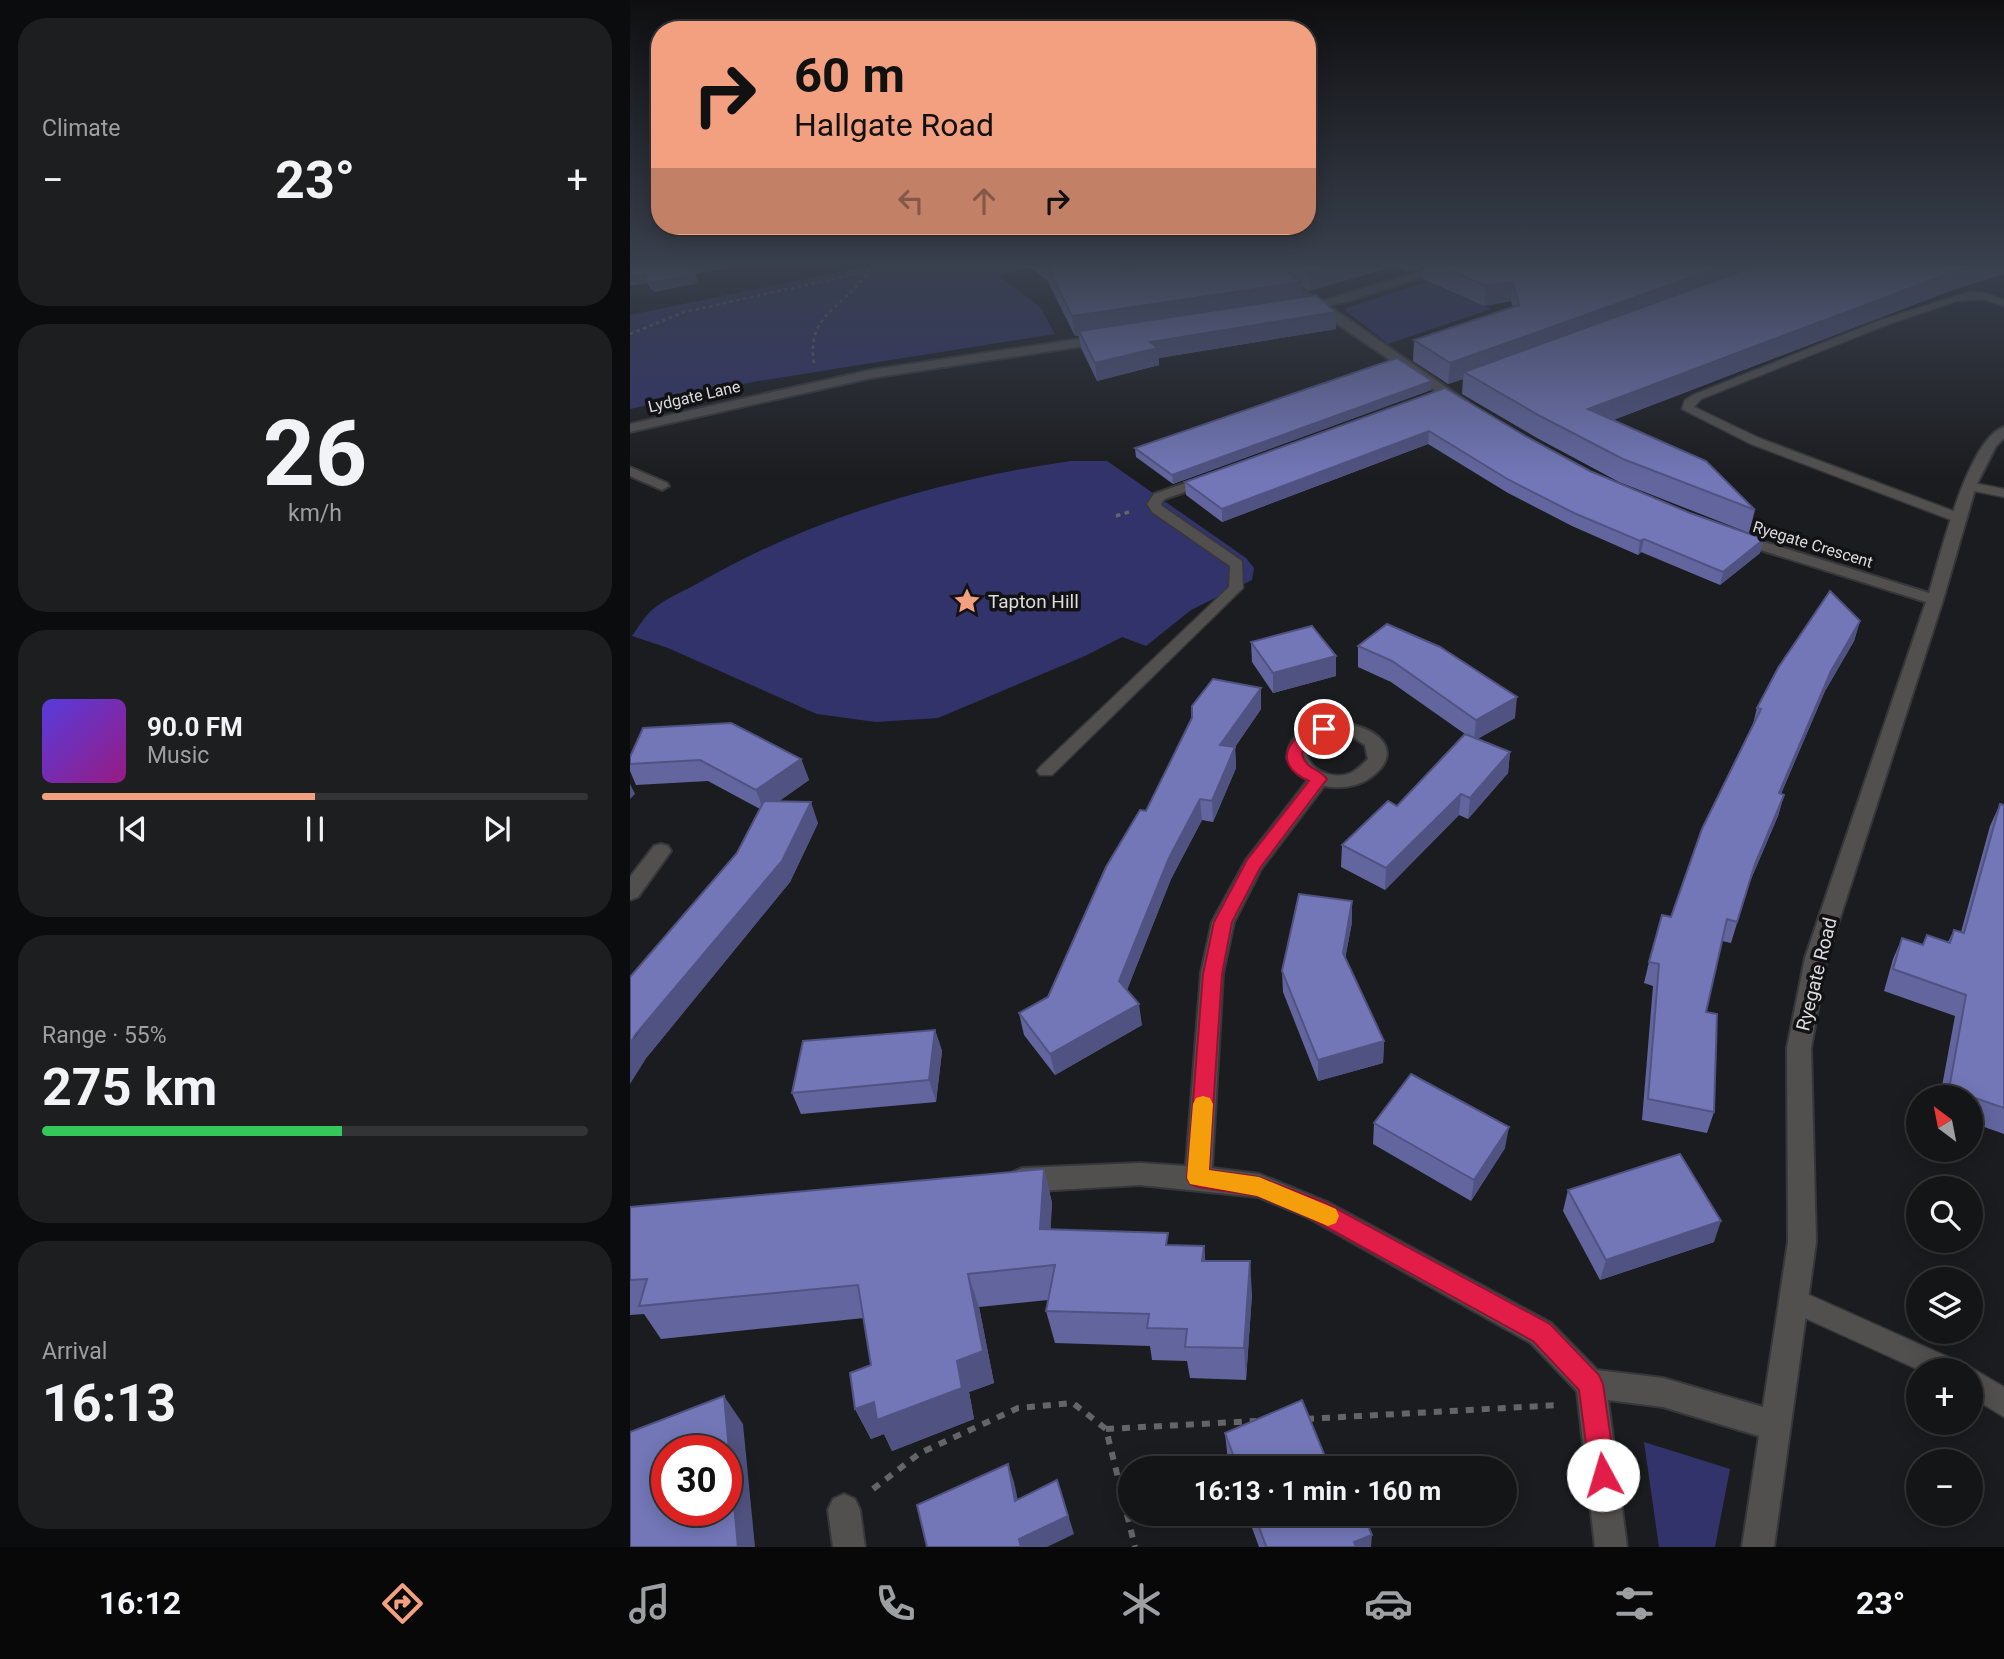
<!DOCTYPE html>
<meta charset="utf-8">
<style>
body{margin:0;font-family:Roboto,sans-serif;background:#1d1e20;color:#f1f3f6;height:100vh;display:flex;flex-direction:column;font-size:26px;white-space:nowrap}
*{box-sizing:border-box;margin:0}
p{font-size:23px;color:#9d9fa1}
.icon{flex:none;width:38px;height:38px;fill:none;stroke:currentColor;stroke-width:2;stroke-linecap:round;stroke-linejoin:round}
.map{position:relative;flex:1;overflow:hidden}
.drawer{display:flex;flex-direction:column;gap:18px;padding:18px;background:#0b0c0d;width:630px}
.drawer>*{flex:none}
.guide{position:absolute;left:21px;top:21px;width:665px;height:214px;border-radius:28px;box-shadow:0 4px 18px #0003,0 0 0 2px #333436;background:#f3a081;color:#111;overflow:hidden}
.needle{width:46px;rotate:328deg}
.controls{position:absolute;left:1276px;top:1085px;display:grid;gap:14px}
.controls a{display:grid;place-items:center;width:77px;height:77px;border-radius:50%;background:#141517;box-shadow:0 4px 18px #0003,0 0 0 2px #333436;font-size:35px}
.speed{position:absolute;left:21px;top:1435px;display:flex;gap:14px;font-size:35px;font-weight:700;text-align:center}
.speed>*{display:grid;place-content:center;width:91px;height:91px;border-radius:50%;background:#141517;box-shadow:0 4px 18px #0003,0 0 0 2px #333436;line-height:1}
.speed .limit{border:10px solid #d22;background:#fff;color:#111}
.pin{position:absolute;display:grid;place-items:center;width:60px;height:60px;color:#fff;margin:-30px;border:4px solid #fff;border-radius:50%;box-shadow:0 2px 7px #0007}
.me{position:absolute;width:77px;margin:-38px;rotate:354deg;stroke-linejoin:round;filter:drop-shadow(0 0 5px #0008)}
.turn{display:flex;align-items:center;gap:24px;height:147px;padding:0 28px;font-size:32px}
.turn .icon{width:91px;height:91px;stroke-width:2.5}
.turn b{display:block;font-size:49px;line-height:60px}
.lanes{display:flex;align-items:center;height:66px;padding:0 28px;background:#0003;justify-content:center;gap:35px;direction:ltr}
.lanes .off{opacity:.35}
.big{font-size:52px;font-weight:700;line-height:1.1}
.drawer .widget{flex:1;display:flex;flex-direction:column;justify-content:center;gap:10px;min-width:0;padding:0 24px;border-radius:28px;background:#1d1e20}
.drawer .dial{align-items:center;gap:0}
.dial b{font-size:91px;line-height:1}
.song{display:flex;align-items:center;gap:21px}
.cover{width:84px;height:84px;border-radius:10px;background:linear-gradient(135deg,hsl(250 70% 55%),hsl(310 70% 35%))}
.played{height:7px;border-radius:4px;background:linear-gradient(90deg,#f3a081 50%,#333436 50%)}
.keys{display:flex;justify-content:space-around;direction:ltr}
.heat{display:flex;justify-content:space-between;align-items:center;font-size:38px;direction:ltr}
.charge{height:10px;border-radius:5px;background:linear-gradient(90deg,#34c759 55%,#333436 0)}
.trip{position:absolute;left:488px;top:1456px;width:399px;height:70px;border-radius:35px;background:#141517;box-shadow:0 4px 18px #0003,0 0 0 2px #333436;font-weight:700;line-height:70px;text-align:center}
.dock{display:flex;height:112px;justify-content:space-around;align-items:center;background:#080809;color:#9d9fa1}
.dock .icon{width:49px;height:49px}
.dock .selected{color:#f3a081}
.dock b{font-size:32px;color:#f1f3f6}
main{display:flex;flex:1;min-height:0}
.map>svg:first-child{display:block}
</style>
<main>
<section class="drawer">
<div class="widget"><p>Climate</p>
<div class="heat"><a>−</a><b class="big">23°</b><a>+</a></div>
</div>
<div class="widget dial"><b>26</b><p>km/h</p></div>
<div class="widget">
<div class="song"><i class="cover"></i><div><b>90.0 FM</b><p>Music</p></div></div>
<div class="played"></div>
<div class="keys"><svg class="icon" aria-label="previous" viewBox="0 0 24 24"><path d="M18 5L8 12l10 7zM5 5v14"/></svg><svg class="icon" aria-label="pause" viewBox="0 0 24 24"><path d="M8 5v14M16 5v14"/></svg><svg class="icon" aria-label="next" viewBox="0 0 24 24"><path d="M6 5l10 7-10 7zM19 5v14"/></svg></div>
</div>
<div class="widget"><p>Range · 55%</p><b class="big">275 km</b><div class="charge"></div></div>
<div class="widget"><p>Arrival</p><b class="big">16:13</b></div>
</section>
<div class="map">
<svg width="1374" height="1547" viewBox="0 0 1374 1547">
<rect width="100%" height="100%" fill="#1b1c1f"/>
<g fill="#33336c">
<polygon points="264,261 424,261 368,276 410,307 425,334 122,382 0,409 0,315"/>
<polygon points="798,282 861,309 758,344 716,311 716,308"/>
<path d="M441,461H477L616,558L624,568L622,580L561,610L516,646L492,637L455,656L308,718L246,722L187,714L38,648L2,636C8,628 14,617 22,610C35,598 57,590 72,581C184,517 314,479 441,461Z"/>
<polygon points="1014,1442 1100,1469 1085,1547 1029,1547"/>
</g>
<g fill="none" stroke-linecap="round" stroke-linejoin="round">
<g stroke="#36373a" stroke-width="3">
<g id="service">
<polygon points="1339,292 1354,293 1374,300 1374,306 1353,299 1327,301 1256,325 1071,399 1064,407 1129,438 1334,515 1334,521 1324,521 1121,444 1052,409 1055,400 1063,395 1248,321"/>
<polygon points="1339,482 1374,489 1374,497 1334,489 1334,483"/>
<polygon points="529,493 536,497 531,504 532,506 612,561 613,588 422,775 410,775 407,771 410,767 599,587 600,566 522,512 517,504 524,494"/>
<polygon points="1164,1288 1327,1361 1331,1370 1289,1370 1155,1309 1151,1300 1155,1291"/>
<polygon points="1340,1367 1374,1387 1374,1417 1340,1396 1340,1370 1331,1370"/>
</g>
</g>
<g stroke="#36373a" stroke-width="4">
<g id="minor">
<polygon points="616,261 629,261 695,303 839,403 837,406 827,406"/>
<path d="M1374,427V438L1366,446L1346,486L1313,600L1197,958L1181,1048L1186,1242L1144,1547H1112L1129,1436L1033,1407L978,1400L997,1547H965L947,1391L901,1343L679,1218L628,1197L510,1185L392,1192L383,1188L379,1180L383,1172L392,1168L510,1163L556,1166L571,973L582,922L616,860L678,780L668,774L657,758C661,694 797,728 745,774C730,787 712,789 694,786L631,869L604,922L593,973L582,1168L629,1174L697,1202L921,1323L967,1370L1033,1378L1133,1407L1158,1242L1157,1048L1175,958L1296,602L1102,541L1099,538L1102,535H1112L1299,593C1310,557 1338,438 1374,427ZM708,733L723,737L735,745L738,759C733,764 727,770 721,773C701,781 675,769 676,747L686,738Z"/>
<polygon points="0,467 37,483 39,486 32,490 0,476"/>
<polygon points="581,474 588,478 586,481 529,501 522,497 524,494"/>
<polygon points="31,844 38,846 41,851 8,897 0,900 0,877 24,846"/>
<polygon points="214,1494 225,1499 230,1510 235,1547 203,1547 198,1510 203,1499"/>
</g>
</g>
<g stroke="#36373a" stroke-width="4">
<g id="tertiary">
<polygon points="824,261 841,261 719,301 672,312 666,309"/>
<polygon points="476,335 480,336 480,342 241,378 0,432 0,424 241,370"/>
</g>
</g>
<g stroke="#646568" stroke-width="2.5" stroke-dasharray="3.5 3.5" stroke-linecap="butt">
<polyline points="0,334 54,312 239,271"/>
<path d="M184,363C176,312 215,308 239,271L232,261"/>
</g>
<polyline stroke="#646568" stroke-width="3.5" stroke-dasharray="4.5 4.5" stroke-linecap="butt" points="486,516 502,511"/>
<g stroke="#646568" stroke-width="6" stroke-dasharray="8 8" stroke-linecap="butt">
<polyline points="676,1419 930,1405"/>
<polyline points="476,1429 626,1421"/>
<polyline points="243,1489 290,1453 388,1408 443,1403 476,1429 505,1547"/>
</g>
<use href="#service" fill="#52504f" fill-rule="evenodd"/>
<use href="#minor" fill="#52504f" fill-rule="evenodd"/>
<use href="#tertiary" fill="#52504f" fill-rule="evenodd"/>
</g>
<g fill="#63669e">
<polygon points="0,261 131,261 65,274 68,283 24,292"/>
<polygon points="389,261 1374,261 1317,292 983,420 1125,510 1119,533 989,482 907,438 832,394 833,379 818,384 783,361 784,340 883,307 881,301 854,306 793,279 794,267 778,272 765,266 679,291 672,286 672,297 706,329 529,358 529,365 467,381 451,348 449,336 445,336 417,280"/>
<polygon points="815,388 897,437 960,471 1130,553 1090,585 1011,552 1008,555 942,526 878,493 798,444 592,522 556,495 555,482"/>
<polygon points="801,390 543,484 506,457 505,448"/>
<polygon points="1230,621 1224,641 1195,691 1151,794 1154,795 1148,816 1119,884 1101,943 1092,941 1076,1012 1084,1112 1077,1133 1012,1120 1023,986 1014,983 1019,962 1041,917 1122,728 1127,708"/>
<polygon points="757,624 885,718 847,739 880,752 878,773 838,819 829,815 755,890 711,867 712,845 767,806 835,734 761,682 728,667 728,646"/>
<polygon points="621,642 706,676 643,693 622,662"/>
<polygon points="631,688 631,709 605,747 606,768 583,822 572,820 541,879 497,990 512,1025 425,1075 394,1035 389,1013 418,997 516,811"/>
<polygon points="0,757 171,759 179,780 149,801 188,823 160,882 17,1057 107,853 130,809 78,781 6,785 0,771"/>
<polygon points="1370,804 1374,805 1374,1134 1340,1122 1340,1097 1310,1097 1325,1016 1254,991 1263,959 1272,938 1292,945 1297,935 1318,942 1324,930 1331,932 1360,826"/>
<polygon points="722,922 715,959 754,1041 753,1063 688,1081 653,992 652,971"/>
<polygon points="305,1030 312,1051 306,1102 171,1114 162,1093"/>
<polygon points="744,1123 875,1148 841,1201 743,1144"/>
<polygon points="414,1169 422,1203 420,1230 540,1245 574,1246 575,1261 622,1294 616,1380 560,1378 557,1361 522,1360 520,1346 425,1343 416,1311 418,1300 349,1307 364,1383 339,1392 344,1419 262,1451 254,1434 241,1439 225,1409 241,1365 234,1318 31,1339 14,1314 0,1315 0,1207"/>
<polygon points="938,1190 1084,1242 970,1280 933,1211"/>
<polygon points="595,1433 698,1464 714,1468 601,1468 598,1461"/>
<polygon points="617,1514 733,1514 741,1547 629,1547"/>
</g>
<g fill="#505381">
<polygon points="78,261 131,261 61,274 58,265"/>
<polygon points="492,261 556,261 493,279"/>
<polygon points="715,261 765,261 765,266 679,291 679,272"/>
<polygon points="779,261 794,261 794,267 778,272"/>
<polygon points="1107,261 1156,261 834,372 833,379 818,384 820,363"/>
<polygon points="1360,261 1374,261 1374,274 1317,292 955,431 958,409 1323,272"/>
<polygon points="15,274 18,283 0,286 0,276"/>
<polygon points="65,274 68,283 24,292 21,283"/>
<polygon points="672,282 672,302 449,331 449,336 445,336 442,316"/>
<polygon points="883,282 881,301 854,306 856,286"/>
<polygon points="706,312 706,329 529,358 529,365 467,381 465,363 520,342"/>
<polygon points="802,381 801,390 543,484 542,475"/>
<polygon points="799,431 798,444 592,522 592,509"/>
<polygon points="1014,539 1011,552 1008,555 1010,541"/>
<polygon points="1134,539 1130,553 1090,585 1093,572"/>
<polygon points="1230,621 1224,641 1195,691 1142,814 1149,793 1201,671"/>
<polygon points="706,656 706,676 643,693 643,673"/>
<polygon points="631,688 631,709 592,766 590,745"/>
<polygon points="887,697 885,718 844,741 846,720"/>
<polygon points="605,747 606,768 583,822 582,801"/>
<polygon points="880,752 878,773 838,819 840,798"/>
<polygon points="171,759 179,780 134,812 126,790"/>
<polygon points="0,784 5,794 0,799"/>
<polygon points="831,794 829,815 755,890 756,868"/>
<polygon points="1154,795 1148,816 1118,885 1125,864"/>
<polygon points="570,799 572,820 541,879 492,1002 489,981 539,858"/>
<polygon points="181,802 188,823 160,882 17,1057 0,1084 0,1044"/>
<polygon points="722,901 722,922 712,975 713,953"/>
<polygon points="509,1004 512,1025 425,1075 420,1054"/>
<polygon points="305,1030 312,1051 306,1102 299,1080"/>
<polygon points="754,1041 753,1063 688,1081 688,1060"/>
<polygon points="879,1127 875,1148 841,1201 844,1180"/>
<polygon points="414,1169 422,1203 419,1262 410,1229"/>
<polygon points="1091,1221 1084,1242 970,1280 976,1260"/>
<polygon points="574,1246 577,1279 572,1261"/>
<polygon points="620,1261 622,1294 616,1380 614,1348"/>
<polygon points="338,1274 349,1307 364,1383 339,1392 344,1419 262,1451 254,1434 241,1439 225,1409 327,1361"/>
<polygon points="94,1396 113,1424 125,1547 108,1547"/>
<polygon points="378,1464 384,1482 392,1519 385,1501"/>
<polygon points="433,1498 444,1534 417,1547 391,1547 389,1539"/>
<polygon points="742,1535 741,1547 724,1547 724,1542"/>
</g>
<g fill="#7377b8" stroke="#505381" stroke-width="2" fill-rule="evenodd">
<polygon points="0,261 78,261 58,265 65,274 21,283 15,274 0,276"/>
<polygon points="415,261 472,261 491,272 527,261 640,261 672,282 442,316"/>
<polygon points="663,261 715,261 679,272"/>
<polygon points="799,261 1107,261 820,363 784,340 889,305 883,282 856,286"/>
<polygon points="1140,261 1360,261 1323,272 958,409 1076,461 1125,510 993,459 910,416 834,372"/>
<polygon points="686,295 706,312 520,342 528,348 465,363 449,331"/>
<polygon points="767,358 802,381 542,475 505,448"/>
<polygon points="815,388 897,437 960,471 1060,513 1134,539 1093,572 1014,539 1010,541 944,513 879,480 799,431 592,509 555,482"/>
<polygon points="1200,591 1230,621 1201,671 1149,793 1154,795 1125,864 1107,922 1097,919 1076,1012 1087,1014 1084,1112 1018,1099 1029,964 1019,962 1032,915 1041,917 1072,829 1131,709 1127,708 1148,668"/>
<polygon points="757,624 810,647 887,697 846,720 762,661 728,646"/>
<polygon points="682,626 706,656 643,673 621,642"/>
<polygon points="583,679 631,688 590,745 605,747 582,801 570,799 539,858 489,981 509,1004 420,1054 389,1013 418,997 476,867 510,810 516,811 562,718 562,706"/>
<polygon points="101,723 171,759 126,790 70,760 0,764 0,757 13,728"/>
<polygon points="835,734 880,752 840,798 831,794 756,868 712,845 758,801 767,806"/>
<polygon points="134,801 181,802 152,861 5,1035 0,1044 0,977 107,853"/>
<polygon points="1370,804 1374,805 1374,1108 1319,1089 1336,995 1263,969 1272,938 1293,945 1297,935 1320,943 1324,930 1334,933"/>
<polygon points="669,894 722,901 713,953 754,1041 688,1060 652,971"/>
<polygon points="305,1030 299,1080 162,1093 173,1041"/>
<polygon points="781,1074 879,1127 844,1180 744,1123"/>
<polygon points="1050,1154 1091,1221 976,1260 938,1190"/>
<polygon points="414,1169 410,1229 538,1233 536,1245 574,1246 572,1261 620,1261 614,1348 555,1347 557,1329 517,1328 519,1314 416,1311 425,1265 338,1274 353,1351 327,1361 332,1388 247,1420 244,1402 225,1409 220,1373 241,1365 228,1285 9,1306 17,1279 0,1280 0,1207"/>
<path d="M94,1396L108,1547H0V1432ZM37,1451H96V1510H37Z"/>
<polygon points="672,1400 698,1464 710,1459 714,1468 608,1468 595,1433"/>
<polygon points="378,1464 385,1501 427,1480 438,1516 389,1539 391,1547 297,1547 287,1505"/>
<polygon points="624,1514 733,1514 742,1535 724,1542 726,1547 635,1547 636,1546"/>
</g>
<linearGradient id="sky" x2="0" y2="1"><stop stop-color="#0f0f11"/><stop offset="0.55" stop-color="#39404d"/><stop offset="1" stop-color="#39404d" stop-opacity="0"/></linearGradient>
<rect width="1374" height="478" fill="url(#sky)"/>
<path fill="#e11d48" stroke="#92132f" stroke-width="2" d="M694,724L702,729C691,739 677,737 672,754C676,770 689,768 697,779L630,868L602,922L592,974L579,1170L629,1177L696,1203L920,1324L969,1375L973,1384L986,1475L982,1484L973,1488L964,1484L960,1475L949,1390L903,1341L680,1218L628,1196L568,1187L560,1184L557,1178L573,974L584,922L617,860L679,781C637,762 662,732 694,724Z"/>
<polygon fill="#f59e0b" points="573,1096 580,1098 583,1104 579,1170 629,1177 706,1209 709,1216 706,1223 698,1226 627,1196 560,1184 557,1178 563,1104 566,1098"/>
<defs>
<g id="sight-bare" transform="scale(2.1)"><path d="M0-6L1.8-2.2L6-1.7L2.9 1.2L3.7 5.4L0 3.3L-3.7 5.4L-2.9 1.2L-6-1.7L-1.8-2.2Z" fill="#f3a081" stroke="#121215" stroke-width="2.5" paint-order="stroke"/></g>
</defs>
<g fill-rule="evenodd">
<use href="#sight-bare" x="337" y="601"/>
</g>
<g text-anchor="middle" stroke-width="7" stroke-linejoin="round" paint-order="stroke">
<g font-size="16" fill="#dbdbde" stroke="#121215">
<text transform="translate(64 396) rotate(-13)" y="6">Lydgate Lane</text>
<text transform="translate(1183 544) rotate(17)" y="6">Ryegate Crescent</text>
</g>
<g font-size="19" fill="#dbdbde" stroke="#121215" text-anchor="start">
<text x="358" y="608">Tapton Hill</text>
</g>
<g font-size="19" fill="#dbdbde" stroke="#121215">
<text transform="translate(1186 974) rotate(-76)" y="7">Ryegate Road</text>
</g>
</g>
</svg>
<div class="controls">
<a><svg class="needle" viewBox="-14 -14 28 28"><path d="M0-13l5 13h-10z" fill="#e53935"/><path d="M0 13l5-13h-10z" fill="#9d9fa1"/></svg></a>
<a><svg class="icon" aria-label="search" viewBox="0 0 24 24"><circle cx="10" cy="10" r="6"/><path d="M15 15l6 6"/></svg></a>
<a><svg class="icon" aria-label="layers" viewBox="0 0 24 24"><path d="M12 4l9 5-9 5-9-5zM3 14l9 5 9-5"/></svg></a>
<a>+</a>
<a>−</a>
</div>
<div class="speed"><div class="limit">30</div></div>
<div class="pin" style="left:694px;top:729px;background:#d93025"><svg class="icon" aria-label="arrive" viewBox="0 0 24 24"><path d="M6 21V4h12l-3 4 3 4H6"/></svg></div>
<svg class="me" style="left:973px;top:1475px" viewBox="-20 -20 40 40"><circle r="19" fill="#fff"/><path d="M0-13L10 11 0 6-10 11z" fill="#e11d48"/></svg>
<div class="trip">16:13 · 1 min · 160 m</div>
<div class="guide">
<div class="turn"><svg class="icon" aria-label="right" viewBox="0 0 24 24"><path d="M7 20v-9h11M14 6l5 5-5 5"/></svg><div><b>60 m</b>Hallgate Road</div></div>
<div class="lanes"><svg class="icon off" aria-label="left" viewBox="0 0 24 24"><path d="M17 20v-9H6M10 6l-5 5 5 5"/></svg><svg class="icon off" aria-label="ahead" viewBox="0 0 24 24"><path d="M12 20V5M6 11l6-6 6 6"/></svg><svg class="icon" aria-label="right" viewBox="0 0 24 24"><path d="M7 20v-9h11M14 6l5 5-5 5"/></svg></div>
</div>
</div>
</main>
<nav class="dock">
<b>16:12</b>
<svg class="icon selected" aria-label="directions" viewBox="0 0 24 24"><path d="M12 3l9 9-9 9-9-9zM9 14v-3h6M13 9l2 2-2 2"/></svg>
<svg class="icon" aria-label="music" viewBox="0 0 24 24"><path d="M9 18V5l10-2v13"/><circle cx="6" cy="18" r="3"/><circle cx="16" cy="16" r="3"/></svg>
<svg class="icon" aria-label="phone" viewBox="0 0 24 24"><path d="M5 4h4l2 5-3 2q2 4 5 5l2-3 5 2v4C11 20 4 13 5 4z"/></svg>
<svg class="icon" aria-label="climate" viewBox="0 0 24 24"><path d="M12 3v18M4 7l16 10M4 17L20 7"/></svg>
<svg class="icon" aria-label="car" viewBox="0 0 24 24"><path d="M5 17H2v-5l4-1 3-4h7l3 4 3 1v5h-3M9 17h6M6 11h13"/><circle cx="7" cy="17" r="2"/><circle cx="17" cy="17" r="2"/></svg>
<svg class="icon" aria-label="filters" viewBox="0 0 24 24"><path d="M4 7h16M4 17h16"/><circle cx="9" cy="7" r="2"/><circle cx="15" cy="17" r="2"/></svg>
<b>23°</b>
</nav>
